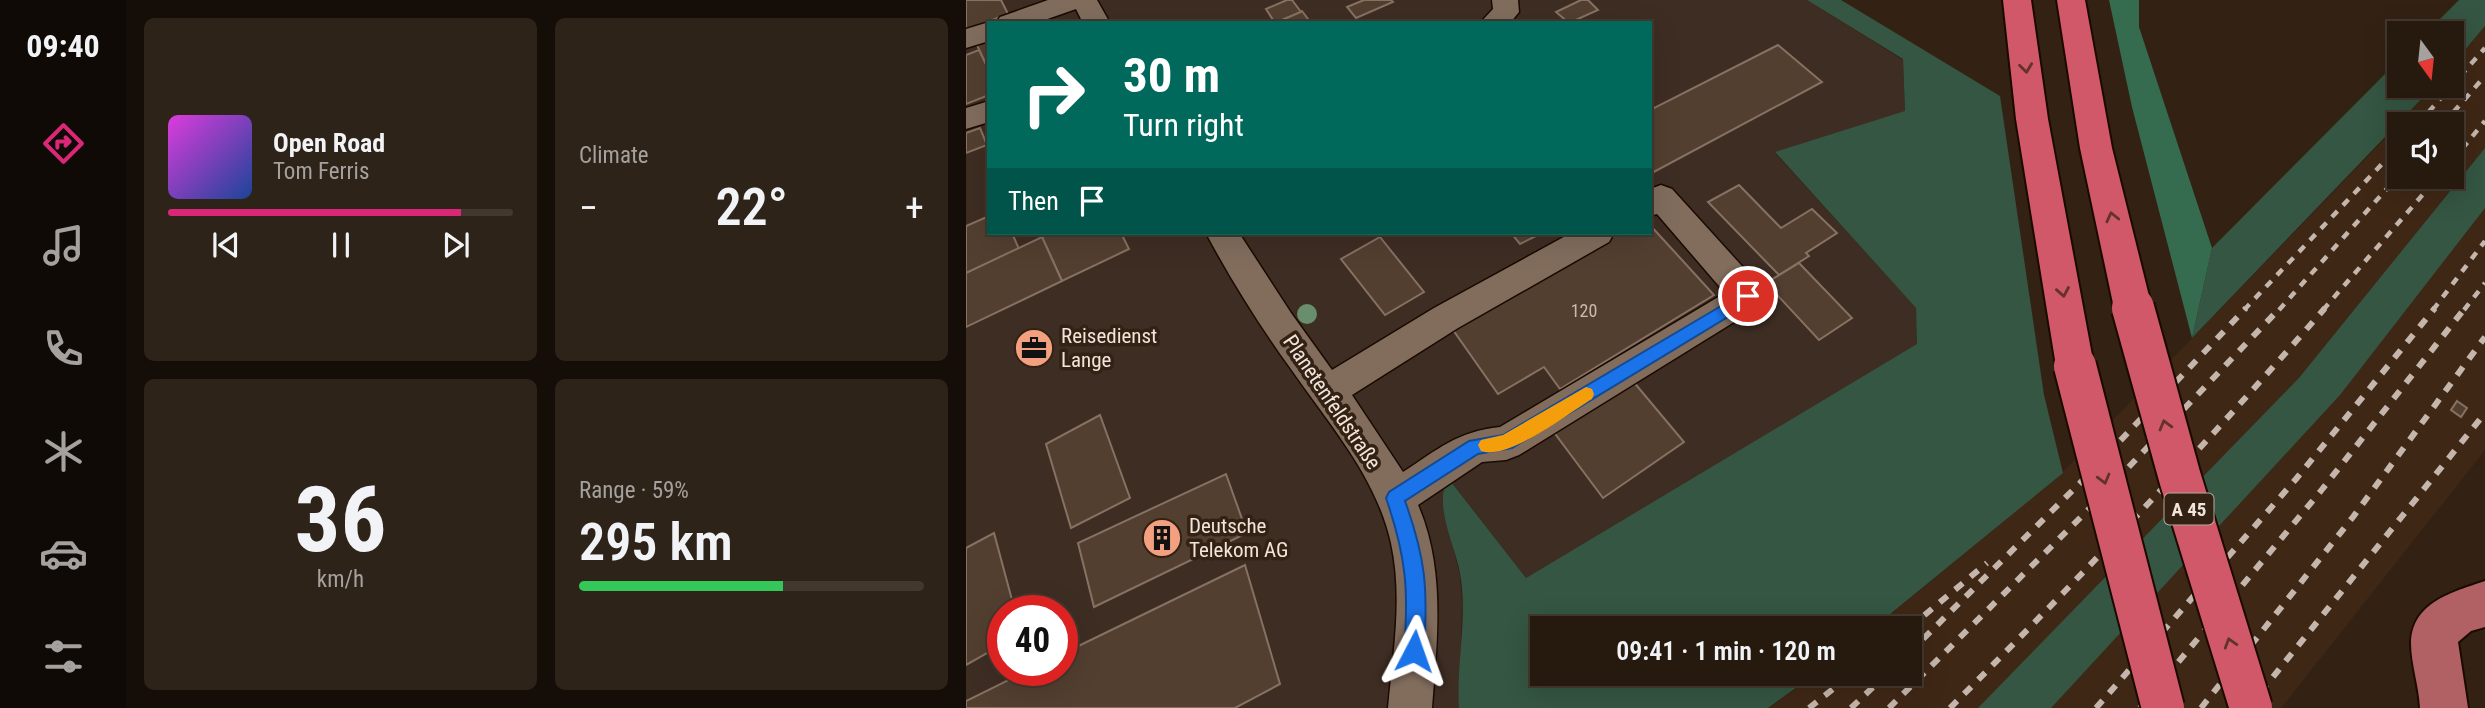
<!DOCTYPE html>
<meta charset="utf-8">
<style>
body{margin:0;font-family:"Roboto Condensed",sans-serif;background:#2e2318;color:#f1f3f6;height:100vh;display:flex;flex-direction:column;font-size:26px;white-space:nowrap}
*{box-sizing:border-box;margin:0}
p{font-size:23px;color:#a4a19e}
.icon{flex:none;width:38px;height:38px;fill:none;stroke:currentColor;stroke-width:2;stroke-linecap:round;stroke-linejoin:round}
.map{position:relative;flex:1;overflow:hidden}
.side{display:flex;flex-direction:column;gap:18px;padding:18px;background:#150e08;width:840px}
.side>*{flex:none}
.banner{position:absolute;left:21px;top:21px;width:665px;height:214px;border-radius:0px;box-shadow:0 7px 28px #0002,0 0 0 2px #42382f;background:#00695c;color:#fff;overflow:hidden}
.needle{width:46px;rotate:165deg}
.buttons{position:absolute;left:1421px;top:21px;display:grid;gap:14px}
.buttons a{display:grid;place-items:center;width:77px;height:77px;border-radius:0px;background:#261a0f;box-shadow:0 7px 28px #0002,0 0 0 2px #42382f;font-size:35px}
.speed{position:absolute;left:21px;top:595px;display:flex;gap:14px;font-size:35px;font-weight:700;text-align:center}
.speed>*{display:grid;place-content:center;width:91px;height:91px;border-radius:50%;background:#261a0f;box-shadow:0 7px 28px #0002,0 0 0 2px #42382f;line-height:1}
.speed .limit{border:10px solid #d22;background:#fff;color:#111}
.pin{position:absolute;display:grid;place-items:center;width:60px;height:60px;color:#fff;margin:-30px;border:4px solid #fff;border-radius:50%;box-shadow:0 2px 7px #0007}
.me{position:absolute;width:77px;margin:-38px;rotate:4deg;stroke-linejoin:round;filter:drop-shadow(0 0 5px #0008)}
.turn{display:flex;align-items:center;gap:24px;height:147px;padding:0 21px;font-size:32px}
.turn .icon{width:91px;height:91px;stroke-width:2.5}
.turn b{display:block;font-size:49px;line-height:60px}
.then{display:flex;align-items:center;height:66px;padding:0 21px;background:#0003;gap:14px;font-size:26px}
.big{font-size:52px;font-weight:600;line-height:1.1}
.side .card{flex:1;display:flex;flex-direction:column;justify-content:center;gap:10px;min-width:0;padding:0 24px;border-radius:10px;background:#2e2318}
.side .dial{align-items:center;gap:0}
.dial b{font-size:91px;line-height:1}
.song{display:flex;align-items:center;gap:21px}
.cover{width:84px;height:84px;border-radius:10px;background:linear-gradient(135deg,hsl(300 70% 55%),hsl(220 70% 35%))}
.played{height:7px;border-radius:4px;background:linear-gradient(90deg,#db2777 85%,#42382f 85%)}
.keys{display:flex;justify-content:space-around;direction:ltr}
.heat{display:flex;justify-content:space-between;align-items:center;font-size:38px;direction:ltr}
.charge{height:10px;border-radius:5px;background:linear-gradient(90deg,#34c759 59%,#42382f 0)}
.side .tiles{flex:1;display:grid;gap:18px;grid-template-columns:repeat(2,1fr)}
.trip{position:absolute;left:564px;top:616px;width:392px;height:70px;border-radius:0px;background:#261a0f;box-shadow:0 7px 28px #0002,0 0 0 2px #42382f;font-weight:600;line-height:70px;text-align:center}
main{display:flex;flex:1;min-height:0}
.menu{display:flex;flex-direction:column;width:126px;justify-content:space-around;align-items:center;background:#0f0a06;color:#a4a19e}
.menu .icon{width:49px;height:49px}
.menu .on{color:#db2777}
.menu b{font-size:32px;color:#f1f3f6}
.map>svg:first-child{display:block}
</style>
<main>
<nav class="menu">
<b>09:40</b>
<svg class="icon on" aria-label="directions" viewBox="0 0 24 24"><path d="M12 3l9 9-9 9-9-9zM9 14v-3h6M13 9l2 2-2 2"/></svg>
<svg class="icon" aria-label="music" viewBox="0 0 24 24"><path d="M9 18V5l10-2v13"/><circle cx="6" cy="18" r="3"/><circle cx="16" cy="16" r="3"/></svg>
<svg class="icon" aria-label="phone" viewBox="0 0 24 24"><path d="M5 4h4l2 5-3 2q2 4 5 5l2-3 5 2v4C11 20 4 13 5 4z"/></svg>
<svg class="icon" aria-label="climate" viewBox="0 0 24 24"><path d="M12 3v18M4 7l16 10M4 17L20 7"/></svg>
<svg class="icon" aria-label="car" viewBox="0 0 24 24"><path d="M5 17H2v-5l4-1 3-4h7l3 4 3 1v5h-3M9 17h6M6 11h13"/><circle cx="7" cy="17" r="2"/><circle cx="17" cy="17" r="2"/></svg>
<svg class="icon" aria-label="filters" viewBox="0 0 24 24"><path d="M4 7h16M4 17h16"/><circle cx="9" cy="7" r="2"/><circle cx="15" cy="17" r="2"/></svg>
</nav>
<section class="side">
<div class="tiles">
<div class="card">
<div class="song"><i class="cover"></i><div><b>Open Road</b><p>Tom Ferris</p></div></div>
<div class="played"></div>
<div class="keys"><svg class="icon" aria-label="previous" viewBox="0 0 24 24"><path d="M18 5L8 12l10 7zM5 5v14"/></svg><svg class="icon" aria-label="pause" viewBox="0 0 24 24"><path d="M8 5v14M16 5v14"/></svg><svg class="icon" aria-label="next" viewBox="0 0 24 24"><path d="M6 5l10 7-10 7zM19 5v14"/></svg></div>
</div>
<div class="card"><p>Climate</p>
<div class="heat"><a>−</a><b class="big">22°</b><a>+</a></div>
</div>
<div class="card dial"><b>36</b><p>km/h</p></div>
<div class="card"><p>Range · 59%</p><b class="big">295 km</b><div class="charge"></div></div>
</div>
</section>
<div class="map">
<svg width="1519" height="708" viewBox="0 0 1519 708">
<rect width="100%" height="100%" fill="#332214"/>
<path fill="#3e2d23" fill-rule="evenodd" d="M0,0H841L937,60L939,112L809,153L950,308L952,344L560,578L483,479L478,484L477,505L494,576L496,605L493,708H0ZM23,23H684V233H23ZM37,611H96V670H37Z"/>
<polygon fill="#3f2715" points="1519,26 1519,450 1315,708 803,708 850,674 943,674 943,628 908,628 1093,476 1433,124 1433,177 1486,177 1486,124 1433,124 1468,86 1486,86 1486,65"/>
<g fill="#345642">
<path d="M841,0H875L1034,96L1078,395L1097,473L907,628H576V674H849L802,708H493C490,663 502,618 494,573C489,545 467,505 482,478L560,578L951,344L950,308L809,152L939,111L937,59Z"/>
<polygon points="1493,0 1519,0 1519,26 1486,65 1486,33 1460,33"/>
<polygon points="1433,60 1433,86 1468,86 1226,338 1246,248"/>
<polygon points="1519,148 1519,208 1374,395 1085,708 1012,708 1333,378"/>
</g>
<polygon fill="#356b4e" points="1143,0 1173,0 1173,27 1246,248 1226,338 1166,107"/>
<g fill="#523f30" stroke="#877162" stroke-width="2">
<polygon points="0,0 35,0 42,14 0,30"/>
<polygon points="321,0 326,0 335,12 309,23 300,9"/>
<polygon points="398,0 425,0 427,2 390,18 381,7"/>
<polygon points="615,0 622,0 632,10 603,23 590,12"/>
<polygon points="336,11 345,23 309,23 335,12"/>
<polygon points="23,38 23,71 10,43"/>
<polygon points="812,45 856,82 684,174 684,110"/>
<polygon points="13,50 23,71 23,95 0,104 0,55"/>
<polygon points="14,128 21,145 0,153 0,133"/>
<polygon points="773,185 815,228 846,209 871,233 840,253 843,256 813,275 742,202"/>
<polygon points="23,216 23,233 46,233 53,249 0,273 0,226"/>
<polygon points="684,225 748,295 594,389 578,367 532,394 485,327 653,233 684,233"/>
<polygon points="86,233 155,233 163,249 96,281 76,237"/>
<polygon points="545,233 576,233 554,244"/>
<polygon points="76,237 96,281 0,327 0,273"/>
<polygon points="414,237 458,292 419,315 375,259"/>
<polygon points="833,263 886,318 853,340 800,283"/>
<polygon points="666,380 718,442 637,498 587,431"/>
<polygon points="1491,401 1501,408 1495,417 1485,410"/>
<polygon points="134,415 164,498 105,528 80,444"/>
<polygon points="260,474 281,533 128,607 112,543"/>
<polygon points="28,533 49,611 37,611 37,644 0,665 0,548"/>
<polygon points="279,565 314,684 269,708 0,708 0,701 63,670 96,670 96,654"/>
</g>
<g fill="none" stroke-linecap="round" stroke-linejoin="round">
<g stroke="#1a0a01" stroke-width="3">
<g id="minor">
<polygon points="82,0 131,0 144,23 117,23 110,9 70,23 30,23 34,17"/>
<polygon points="526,0 552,0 553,12 544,23 514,23 527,9"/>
<polygon points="23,22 25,23 23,23 23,41 0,48 0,29"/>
<polygon points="23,101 23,122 0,129 0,108"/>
<path d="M695,185L706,189L794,286L799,296L794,306L553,455L540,460L516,462L452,505C480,570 471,640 466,708H422C427,654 437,597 425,543C410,476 363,424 325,369C294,326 265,280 240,233H273L325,313L366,370L468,308L605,233H648L643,242L492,328L386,395L437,472C471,450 492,431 534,427L759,293L691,214L684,216V189Z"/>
</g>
</g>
<g stroke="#1a0a01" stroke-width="4">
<path id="major" d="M1519,581V627L1505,631L1492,642L1502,708H1454C1453,686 1445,664 1445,643C1446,602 1487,592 1519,581Z"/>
</g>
<g stroke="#1a0a01" stroke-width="4">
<g id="highway">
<polygon points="1037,0 1065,0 1082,119 1128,366 1123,378 1109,383 1095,378 1090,366 1050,119"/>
<polygon points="1091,0 1119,0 1146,148 1186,308 1180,319 1167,323 1154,319 1148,308 1114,148"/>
</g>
</g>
<use href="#minor" fill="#826d5d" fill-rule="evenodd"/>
<use href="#major" fill="#b16064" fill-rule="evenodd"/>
<use href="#highway" fill="#d15868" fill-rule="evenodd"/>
<g stroke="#c4b6ac" stroke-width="4.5" stroke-dasharray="8 8" stroke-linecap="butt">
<polyline points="1452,124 1519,48"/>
<polyline points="1477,124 1519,76"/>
<polyline points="1486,161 1519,121"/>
<polyline points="1278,310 1433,146"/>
<polyline points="1313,310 1433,175"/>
<polyline points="1357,310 1472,177"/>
<polyline points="1467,310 1519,241"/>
<polyline points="1498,310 1519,283"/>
</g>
<g stroke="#c4b6ac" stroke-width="6" stroke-dasharray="10 10" stroke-linecap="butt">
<polyline points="943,628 1021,563"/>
<polyline points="943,653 1116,481 1280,308"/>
<polyline points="843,708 886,674"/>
<polyline points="885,708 921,674"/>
<polyline points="923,708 1119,513 1314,308"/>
<path d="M984,708C1113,579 1239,446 1359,308"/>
<polyline points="1130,708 1330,479 1469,308"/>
<polyline points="1174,708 1354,492 1499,308"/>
<polyline points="1235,708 1387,517 1519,337"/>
<polyline points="1282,708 1519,413"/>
</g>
<g stroke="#1a0a01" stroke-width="46" stroke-linecap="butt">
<g id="highway-bridge">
<polyline points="1167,308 1214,478 1285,708"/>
<polyline points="1109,366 1197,708"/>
</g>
</g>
<use href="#highway-bridge" stroke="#d15868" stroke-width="42"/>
</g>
<circle fill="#688e6d" cx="341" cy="314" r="10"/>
<defs><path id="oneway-chevron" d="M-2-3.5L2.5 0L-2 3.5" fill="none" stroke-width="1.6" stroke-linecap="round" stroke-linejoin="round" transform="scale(1.75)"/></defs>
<g stroke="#62322d">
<use href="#oneway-chevron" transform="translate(1060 68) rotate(83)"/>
<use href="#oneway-chevron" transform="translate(1146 217) rotate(-103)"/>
<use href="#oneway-chevron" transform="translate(1097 292) rotate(80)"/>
<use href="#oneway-chevron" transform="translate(1199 425) rotate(-105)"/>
<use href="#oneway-chevron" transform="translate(1138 479) rotate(75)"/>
<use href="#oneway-chevron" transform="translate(1264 643) rotate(-107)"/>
</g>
<path fill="#1a73e8" stroke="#114b97" stroke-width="2" d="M782,290L788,292L790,296L788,301L546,448L512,454L439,501C460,559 462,590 458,651L455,658L448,660L441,658L438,651C443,590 440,556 420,498L423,492L503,441L537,435Z"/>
<path fill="#f59e0b" d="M620,387L626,389L628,394L626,399C601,414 542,461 515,451L512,445L515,440L537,435Z"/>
<defs>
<g id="office-disc" transform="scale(2.0125)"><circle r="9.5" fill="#f2a07f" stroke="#332214"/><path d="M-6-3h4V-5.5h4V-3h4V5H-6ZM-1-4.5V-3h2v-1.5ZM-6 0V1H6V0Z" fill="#111"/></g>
<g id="building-disc" transform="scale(2.0125)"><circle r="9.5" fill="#f2a07f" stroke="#332214"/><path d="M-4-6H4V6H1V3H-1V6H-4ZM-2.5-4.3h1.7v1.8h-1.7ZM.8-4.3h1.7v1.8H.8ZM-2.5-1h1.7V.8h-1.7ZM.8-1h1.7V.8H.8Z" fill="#111"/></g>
</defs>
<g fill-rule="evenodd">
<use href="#office-disc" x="68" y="348"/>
<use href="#building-disc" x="196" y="538"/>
</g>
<g text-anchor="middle" stroke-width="7" stroke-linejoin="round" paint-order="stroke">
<g font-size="18" fill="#c9bbb0">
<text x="618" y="317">120</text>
</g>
<rect fill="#332214" stroke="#b8aa9f" stroke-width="2" x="1198.5" y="493.5" width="49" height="31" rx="5"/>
<g font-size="19" font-weight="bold" fill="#f1e4db">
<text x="1223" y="516">A 45</text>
</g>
<g font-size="21" fill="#f1e4db" stroke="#332214" text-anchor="start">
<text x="95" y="343">Reisedienst<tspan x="95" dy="24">Lange</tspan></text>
<text x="223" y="533">Deutsche<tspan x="223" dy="24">Telekom AG</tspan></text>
</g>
<g font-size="21" fill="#f1e4db" stroke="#332214">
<text transform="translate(366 402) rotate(56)" y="7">Planetenfeldstraße</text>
</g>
</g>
</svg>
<div class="buttons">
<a><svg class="needle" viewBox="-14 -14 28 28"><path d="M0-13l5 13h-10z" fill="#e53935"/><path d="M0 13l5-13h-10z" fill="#a4a19e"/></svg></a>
<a><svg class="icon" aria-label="sound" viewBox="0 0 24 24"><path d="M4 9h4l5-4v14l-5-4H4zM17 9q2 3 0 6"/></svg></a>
</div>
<div class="speed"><div class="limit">40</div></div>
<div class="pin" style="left:782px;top:296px;background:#d93025"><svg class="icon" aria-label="arrive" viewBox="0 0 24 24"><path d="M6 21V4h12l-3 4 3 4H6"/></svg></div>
<svg class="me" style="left:448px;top:651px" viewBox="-20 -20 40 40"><path d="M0-17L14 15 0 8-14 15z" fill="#1a73e8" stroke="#fff" stroke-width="4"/></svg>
<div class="trip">09:41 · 1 min · 120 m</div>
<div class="banner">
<div class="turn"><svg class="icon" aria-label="right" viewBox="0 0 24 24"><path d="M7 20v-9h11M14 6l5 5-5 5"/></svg><div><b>30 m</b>Turn right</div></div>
<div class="then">Then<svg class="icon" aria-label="arrive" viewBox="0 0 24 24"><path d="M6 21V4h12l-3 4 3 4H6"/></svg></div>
</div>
</div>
</main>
